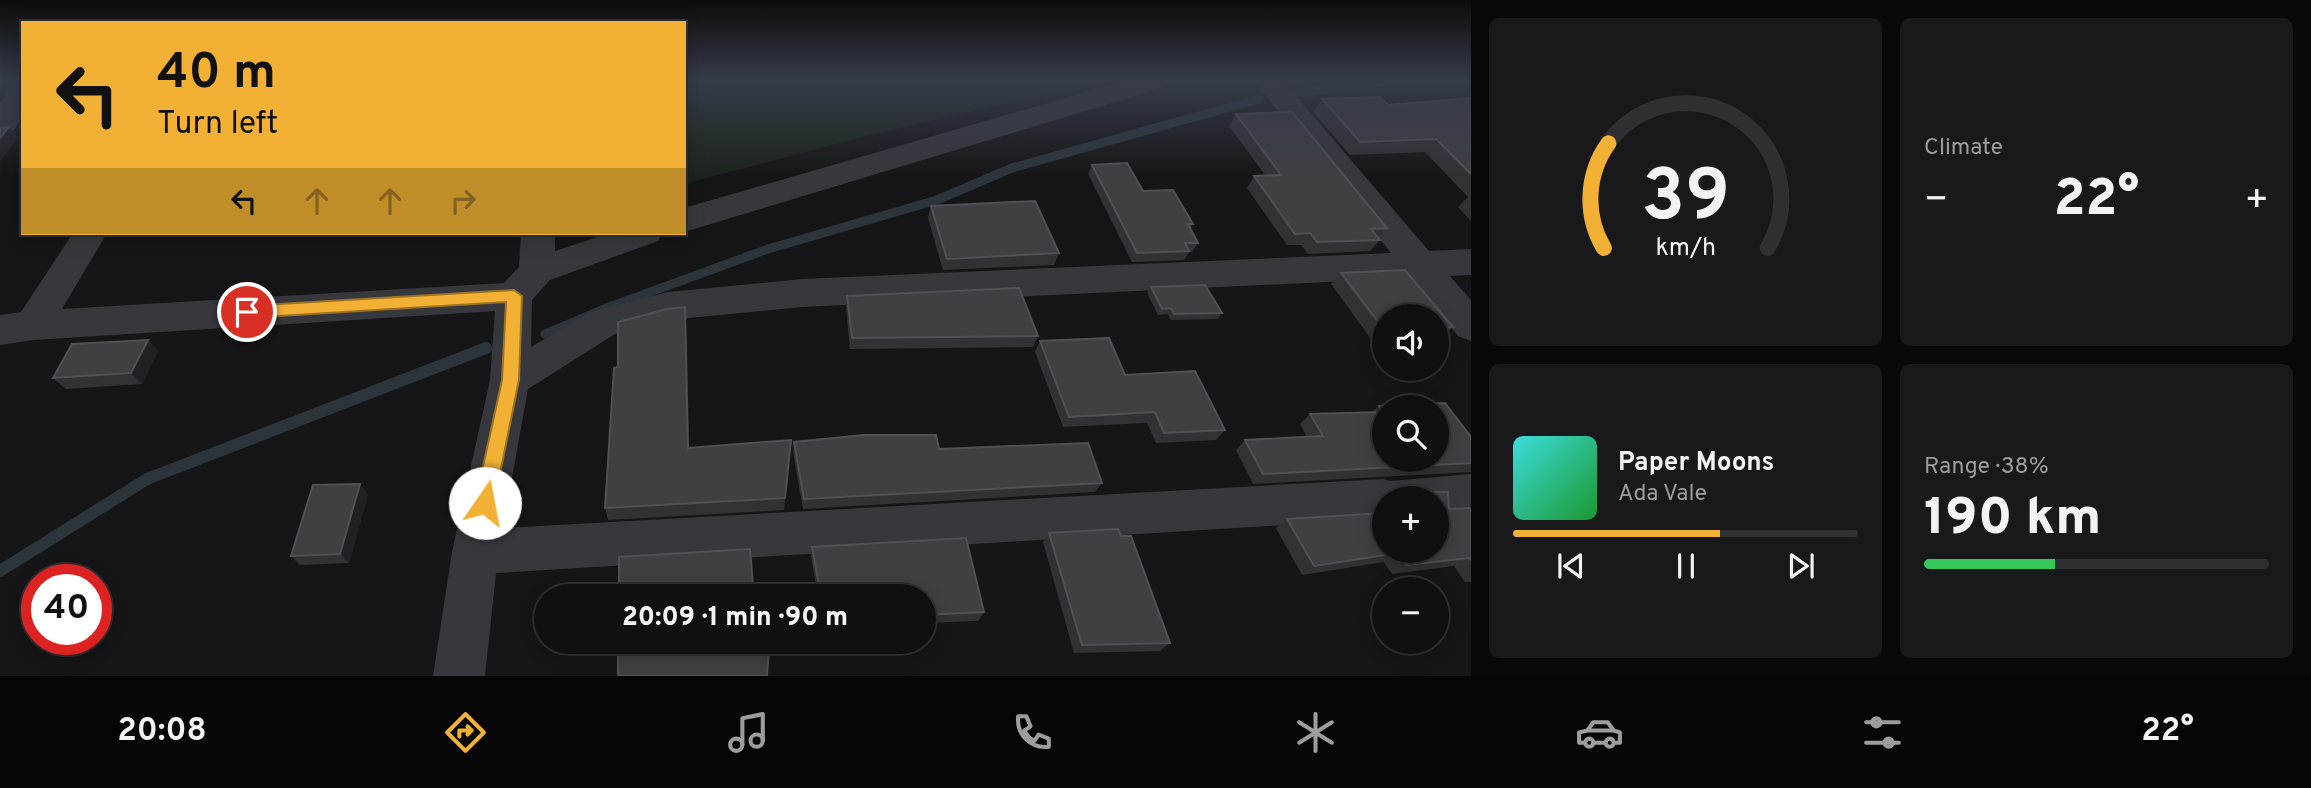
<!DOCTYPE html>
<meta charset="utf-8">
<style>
body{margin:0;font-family:Overpass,sans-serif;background:#19191b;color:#f1f3f6;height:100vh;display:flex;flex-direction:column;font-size:26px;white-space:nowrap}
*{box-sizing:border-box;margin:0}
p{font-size:23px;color:#9c9d9f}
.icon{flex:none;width:38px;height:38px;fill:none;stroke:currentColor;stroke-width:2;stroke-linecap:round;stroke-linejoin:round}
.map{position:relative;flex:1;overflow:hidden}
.details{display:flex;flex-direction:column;gap:18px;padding:18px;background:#09090a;width:840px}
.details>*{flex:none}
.hud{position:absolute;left:21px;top:21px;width:665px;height:214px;border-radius:0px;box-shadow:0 4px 18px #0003,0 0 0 2px #303032;background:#f2b134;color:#111;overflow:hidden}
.tools{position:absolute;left:1372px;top:304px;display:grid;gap:14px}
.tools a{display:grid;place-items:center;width:77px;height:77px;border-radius:50%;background:#101012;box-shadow:0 4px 18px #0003,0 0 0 2px #303032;font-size:35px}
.speed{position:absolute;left:21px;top:564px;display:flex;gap:14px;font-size:35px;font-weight:700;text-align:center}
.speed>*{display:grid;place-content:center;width:91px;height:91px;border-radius:50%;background:#101012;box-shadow:0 4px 18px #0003,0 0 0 2px #303032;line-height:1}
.speed .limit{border:10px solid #d22;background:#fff;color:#111}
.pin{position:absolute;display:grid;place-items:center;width:60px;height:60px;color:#fff;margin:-30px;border:4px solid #fff;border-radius:50%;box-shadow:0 2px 7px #0007}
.me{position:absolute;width:77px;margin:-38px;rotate:12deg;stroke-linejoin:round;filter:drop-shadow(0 0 5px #0008)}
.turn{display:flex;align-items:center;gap:24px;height:147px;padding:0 21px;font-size:32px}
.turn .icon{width:91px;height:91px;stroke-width:2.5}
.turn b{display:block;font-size:49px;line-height:60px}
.lanes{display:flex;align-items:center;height:66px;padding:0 21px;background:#0003;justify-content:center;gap:35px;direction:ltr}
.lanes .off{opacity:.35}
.big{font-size:52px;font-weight:800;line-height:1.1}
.details .tile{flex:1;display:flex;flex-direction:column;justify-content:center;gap:10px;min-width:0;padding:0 24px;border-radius:10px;background:#19191b}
.details .dial{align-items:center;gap:0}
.dial svg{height:182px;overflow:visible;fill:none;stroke:#303032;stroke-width:7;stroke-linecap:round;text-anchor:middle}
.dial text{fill:#f1f3f6;stroke:none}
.song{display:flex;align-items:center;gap:21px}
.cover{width:84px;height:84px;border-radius:10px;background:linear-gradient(135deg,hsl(180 70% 55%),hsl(130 70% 35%))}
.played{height:7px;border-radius:4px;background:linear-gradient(90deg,#f2b134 60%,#303032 60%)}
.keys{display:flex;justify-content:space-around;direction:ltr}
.heat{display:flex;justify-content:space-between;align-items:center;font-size:38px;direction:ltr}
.charge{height:10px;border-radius:5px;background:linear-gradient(90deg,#34c759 38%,#303032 0)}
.details .tiles{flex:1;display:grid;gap:18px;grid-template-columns:repeat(2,1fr)}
.trip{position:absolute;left:534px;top:584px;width:402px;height:70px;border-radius:35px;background:#101012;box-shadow:0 4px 18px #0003,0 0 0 2px #303032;font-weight:800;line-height:70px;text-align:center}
.tabs{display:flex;height:112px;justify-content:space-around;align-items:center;background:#060607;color:#9c9d9f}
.tabs .icon{width:49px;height:49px}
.tabs .on{color:#f2b134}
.tabs b{font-size:32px;color:#f1f3f6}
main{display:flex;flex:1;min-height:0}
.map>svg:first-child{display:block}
</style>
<main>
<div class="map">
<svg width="1471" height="676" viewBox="0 0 1471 676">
<rect width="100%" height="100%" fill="#161618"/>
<polygon fill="#1c231d" points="684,81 1101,81 866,136 684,184"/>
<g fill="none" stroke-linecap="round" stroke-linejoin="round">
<g stroke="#2c353c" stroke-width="9">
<polyline points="1294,93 1389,81"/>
<polyline points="545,334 612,306 768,249 937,200 1012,168 1259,99"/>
</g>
<polyline stroke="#2c353c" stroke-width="12" points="0,571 147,479 486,348"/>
<g fill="#37383d" fill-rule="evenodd">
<polygon points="23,81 23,115 13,132 0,134 0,103 13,82"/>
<polygon points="1124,81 1169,81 1165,87 684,232 684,208"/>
<polygon points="1254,81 1283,81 1429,251 1471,249 1471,275 1450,276 1471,300 1471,341 1458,336 1411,278 802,307 668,320 615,334 528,389 503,528 1384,479 1390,481 1471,474 1471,514 1437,516 1437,499 1384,499 1384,519 496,573 485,676 433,676 452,552 490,380 495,311 33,340 0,345 0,315 21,312 73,233 107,233 62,309 504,283 519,267 521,233 555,233 555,251 610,233 663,233 658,241 550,280 532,300 531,347 591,312 668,292 802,279 1391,253"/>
</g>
</g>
<g fill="#323236">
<polygon points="1471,92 1471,221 1458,207 1468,197 1425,152 1350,155 1313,112 1322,99 1388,105 1466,98"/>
<polygon points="1236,114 1387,228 1379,238 1380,240 1370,251 1308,254 1301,245 1287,245 1247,188 1254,176 1265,175 1229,126"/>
<polygon points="1092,165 1143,191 1193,224 1190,229 1198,243 1192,252 1189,252 1184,260 1132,262 1088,174"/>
<polygon points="931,206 1059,253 1054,265 943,270 928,218"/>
<polygon points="1405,270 1453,327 1441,339 1437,339 1437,317 1384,317 1384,342 1374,343 1331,284 1341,273"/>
<polygon points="1151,287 1222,313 1217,319 1171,320 1167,314 1158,315 1147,293"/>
<polygon points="847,296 1038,336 1033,347 850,349 846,308"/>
<polygon points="685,307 689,448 791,440 784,510 608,520 605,508 618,367"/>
<polygon points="148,340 158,351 142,384 66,389 53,378"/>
<polygon points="1040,341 1125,375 1225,430 1216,440 1156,443 1147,423 1063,427 1035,352"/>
<polygon points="1379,406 1471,437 1471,472 1253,484 1236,450 1245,440 1307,437 1300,424 1310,414 1372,412"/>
<polygon points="794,442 939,449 1102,483 1095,492 803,509 793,452"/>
<polygon points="1399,492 1448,492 1449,509 1471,508 1471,582 1465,582 1454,566 1392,574 1384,562 1302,575 1276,528 1287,519 1384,513 1384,551 1437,551 1437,499 1390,499"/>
<polygon points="368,494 349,563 300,565 291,556"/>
<polygon points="1049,533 1121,536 1170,643 1160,651 1074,653 1043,542"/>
<polygon points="812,547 984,612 978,621 924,623 924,597 818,597 811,556"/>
</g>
<g fill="#212124">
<polygon points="0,81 5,81 6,82 0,89"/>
<polygon points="9,127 18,138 0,162 0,138"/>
<polygon points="685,307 686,321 689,460 688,448"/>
<polygon points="148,340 158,351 142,384 131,373"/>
<polygon points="360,484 368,494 349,563 340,554"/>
</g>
<g fill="#3f3f44" stroke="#4f5156" stroke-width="2" fill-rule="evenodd">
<polygon points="1380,97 1388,105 1471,98 1471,174 1436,139 1360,142 1322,99"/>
<polygon points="1292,112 1387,228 1371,229 1380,240 1317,242 1310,233 1295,234 1254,176 1281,175 1236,114"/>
<polygon points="9,127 0,138 0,128"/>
<polygon points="1127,163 1143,191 1173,190 1193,224 1188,224 1198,243 1185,243 1189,251 1137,253 1092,165"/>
<polygon points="1035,201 1059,253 947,259 931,206"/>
<polygon points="1405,270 1453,327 1437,328 1437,317 1384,317 1384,330 1341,273"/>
<polygon points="1205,285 1222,313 1174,314 1171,308 1162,309 1151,287"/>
<polygon points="1019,288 1038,336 852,338 847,296"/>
<polygon points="685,307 688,448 791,440 785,498 605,508 614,368 618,367 618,322 667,309"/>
<polygon points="1109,338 1125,375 1195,371 1225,430 1164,433 1155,412 1069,417 1040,341"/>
<polygon points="148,340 131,373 53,378 72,344"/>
<path d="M1445,403L1471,437V463L1263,474L1245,440L1323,436L1310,414L1382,412L1379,406ZM1384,408H1437V460H1384Z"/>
<polygon points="864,435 936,435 939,449 1088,443 1102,483 804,499 794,442"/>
<polygon points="360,484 340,554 291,556 313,485"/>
<polygon points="1399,492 1448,492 1449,509 1471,508 1471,560 1469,558 1406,565 1398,553 1314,566 1287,519 1384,513 1384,551 1437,551 1437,499 1399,499"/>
<polygon points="1118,529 1121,536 1131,536 1170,643 1082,645 1049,533"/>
<polygon points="966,538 984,612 924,615 924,597 821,597 812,547"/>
<polygon points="750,549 754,597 619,597 619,557"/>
<polygon points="618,642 758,642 758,648 769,649 767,676 618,676"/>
</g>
<linearGradient id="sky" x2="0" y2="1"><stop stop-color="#0c0c0d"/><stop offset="0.46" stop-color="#363c48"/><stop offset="1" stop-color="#363c48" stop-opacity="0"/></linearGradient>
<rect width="1471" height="176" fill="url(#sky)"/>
<polygon fill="#f2b134" stroke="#9d7322" stroke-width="2" points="514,290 522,296 519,380 494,503 491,509 485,512 478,509 475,503 502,380 506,302 247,318 239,312 247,306"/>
</svg>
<div class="tools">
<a><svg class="icon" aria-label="sound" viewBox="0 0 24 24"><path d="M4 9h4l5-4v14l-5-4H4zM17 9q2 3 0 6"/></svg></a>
<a><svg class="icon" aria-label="search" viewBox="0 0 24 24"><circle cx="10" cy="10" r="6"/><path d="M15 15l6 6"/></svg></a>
<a>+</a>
<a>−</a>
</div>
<div class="speed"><div class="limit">40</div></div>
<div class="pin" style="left:247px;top:312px;background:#d93025"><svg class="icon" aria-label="arrive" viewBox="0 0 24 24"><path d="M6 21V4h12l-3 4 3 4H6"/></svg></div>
<svg class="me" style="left:485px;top:503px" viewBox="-20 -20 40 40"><circle r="19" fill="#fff"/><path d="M0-13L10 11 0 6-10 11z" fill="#f2b134"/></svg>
<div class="trip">20:09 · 1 min · 90 m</div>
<div class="hud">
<div class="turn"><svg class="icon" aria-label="left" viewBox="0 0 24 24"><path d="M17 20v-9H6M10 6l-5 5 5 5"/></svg><div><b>40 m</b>Turn left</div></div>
<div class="lanes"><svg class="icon" aria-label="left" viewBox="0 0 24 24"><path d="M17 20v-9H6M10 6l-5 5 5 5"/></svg><svg class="icon off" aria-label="ahead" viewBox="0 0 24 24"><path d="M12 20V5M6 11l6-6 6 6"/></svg><svg class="icon off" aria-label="ahead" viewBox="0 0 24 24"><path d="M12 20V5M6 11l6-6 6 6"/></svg><svg class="icon off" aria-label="right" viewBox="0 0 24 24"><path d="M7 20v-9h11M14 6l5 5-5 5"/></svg></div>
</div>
</div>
<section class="details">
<div class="tiles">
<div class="tile dial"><svg viewBox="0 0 100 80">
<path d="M14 69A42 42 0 1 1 86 69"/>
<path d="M14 69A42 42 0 0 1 16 23" stroke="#f2b134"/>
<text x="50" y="56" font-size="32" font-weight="700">39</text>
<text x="50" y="72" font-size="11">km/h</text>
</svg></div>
<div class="tile"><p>Climate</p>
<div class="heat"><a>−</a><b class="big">22°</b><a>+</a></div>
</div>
<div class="tile">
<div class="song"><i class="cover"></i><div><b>Paper Moons</b><p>Ada Vale</p></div></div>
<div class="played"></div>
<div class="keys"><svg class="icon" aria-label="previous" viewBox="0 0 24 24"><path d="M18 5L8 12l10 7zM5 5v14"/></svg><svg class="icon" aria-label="pause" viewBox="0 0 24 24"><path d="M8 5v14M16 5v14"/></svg><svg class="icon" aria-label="next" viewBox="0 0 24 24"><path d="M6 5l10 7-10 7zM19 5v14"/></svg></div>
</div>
<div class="tile"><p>Range · 38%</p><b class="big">190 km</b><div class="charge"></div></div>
</div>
</section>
</main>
<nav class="tabs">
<b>20:08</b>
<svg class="icon on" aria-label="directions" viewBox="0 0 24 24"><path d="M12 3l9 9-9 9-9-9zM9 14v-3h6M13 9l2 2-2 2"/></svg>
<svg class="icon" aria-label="music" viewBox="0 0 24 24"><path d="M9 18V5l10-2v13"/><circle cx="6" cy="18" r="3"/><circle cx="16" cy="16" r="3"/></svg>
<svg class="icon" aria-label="phone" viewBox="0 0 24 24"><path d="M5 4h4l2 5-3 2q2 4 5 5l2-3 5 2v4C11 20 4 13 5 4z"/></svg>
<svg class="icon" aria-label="climate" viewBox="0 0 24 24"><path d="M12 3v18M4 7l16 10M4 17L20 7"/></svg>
<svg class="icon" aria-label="car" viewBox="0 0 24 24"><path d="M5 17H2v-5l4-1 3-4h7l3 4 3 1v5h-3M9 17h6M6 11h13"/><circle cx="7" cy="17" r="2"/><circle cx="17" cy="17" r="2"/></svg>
<svg class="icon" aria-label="filters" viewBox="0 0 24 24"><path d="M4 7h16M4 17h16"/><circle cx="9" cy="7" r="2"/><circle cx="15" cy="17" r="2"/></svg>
<b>22°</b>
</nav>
